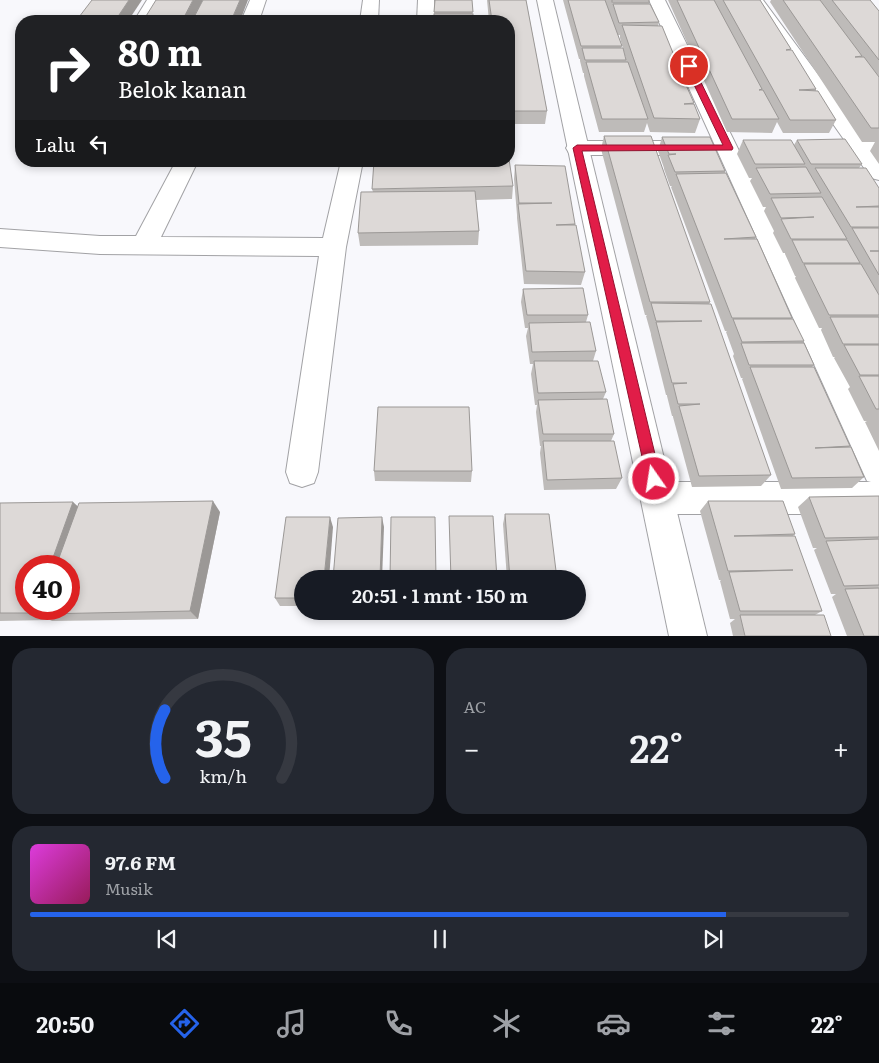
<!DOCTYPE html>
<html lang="id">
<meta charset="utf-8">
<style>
body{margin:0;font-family:Literata,serif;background:#242831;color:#f1f3f6;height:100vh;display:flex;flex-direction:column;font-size:19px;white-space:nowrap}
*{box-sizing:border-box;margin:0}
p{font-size:16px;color:#9ea1a6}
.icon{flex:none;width:28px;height:28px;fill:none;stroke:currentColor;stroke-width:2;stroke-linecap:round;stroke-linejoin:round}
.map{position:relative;height:636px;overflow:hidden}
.panel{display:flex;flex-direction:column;gap:12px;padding:12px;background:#0d0f14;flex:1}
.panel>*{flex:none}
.top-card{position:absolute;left:15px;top:15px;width:500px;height:152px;border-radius:20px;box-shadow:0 2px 8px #0003;background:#202124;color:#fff;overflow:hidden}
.speed{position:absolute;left:15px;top:555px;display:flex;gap:10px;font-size:25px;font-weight:700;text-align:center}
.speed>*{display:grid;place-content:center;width:65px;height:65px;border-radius:50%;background:#171b24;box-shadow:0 2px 8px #0003;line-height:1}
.speed .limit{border:8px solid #d22;background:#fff;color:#111}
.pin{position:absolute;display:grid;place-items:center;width:42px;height:42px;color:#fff;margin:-21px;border:2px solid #fff;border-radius:50%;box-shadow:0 1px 5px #0007}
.me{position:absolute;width:55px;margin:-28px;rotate:347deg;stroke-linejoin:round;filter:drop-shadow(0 0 4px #0008)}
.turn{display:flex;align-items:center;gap:18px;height:105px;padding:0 20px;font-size:22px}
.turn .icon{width:65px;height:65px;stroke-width:2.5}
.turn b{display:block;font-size:35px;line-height:42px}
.then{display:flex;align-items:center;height:48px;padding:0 20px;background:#0003;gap:10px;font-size:19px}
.big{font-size:38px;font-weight:600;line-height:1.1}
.panel .widget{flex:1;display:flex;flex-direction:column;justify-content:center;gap:8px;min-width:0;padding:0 18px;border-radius:20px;background:#242831}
.panel .dial{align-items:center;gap:0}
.dial svg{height:130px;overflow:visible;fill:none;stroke:#363941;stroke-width:7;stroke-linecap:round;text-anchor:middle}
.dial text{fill:#f1f3f6;stroke:none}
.song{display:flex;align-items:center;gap:15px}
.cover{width:60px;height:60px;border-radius:8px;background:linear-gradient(135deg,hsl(300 70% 55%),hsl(330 70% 35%))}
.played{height:5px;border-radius:2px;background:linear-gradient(90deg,#2563eb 85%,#363941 85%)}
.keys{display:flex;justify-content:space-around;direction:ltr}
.heat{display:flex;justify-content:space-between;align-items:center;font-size:28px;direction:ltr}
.panel .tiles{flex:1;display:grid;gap:12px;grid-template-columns:1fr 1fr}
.widget:last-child{grid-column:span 2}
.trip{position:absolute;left:294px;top:570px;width:292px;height:50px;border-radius:25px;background:#171b24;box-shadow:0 2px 8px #0003;font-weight:600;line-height:50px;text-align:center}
.menu{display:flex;height:80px;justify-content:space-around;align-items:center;background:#090b0e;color:#9ea1a6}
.menu .icon{width:35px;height:35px}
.menu .current{color:#2563eb}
.menu b{font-size:22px;color:#f1f3f6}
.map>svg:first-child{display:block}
</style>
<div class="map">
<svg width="879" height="636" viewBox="0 0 879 636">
<rect width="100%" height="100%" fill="#f8f8fc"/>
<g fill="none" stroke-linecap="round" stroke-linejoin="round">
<g stroke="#a2a2a5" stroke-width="2">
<g id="minor">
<polygon points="147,0 163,0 152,21 134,21"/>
<polygon points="250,0 266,0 259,21 241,21"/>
<polygon points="363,0 379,0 378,21 360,21"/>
<polygon points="418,0 434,0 435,21 417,21"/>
<polygon points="649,0 665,0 879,436 879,514 659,514 647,509 642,498 647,487 659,482 871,482 867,481"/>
<polygon points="746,0 763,0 867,141 879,141 879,155 877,155 879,157 879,180 871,178 855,155 813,155 805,153 802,148 805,143 813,141 845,141"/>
<polygon points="577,141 695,141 703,143 706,148 703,153 695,155 577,155 569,153 566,148 569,143"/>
<polygon points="176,161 198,161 161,237 323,238 341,161 363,161 346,247 318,472 314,483 302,487 290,483 286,472 319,256 100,254 0,247 0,229 100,236 136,236"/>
</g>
</g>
<g stroke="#a2a2a5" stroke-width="2">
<polygon id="tertiary" points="537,0 553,0 707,636 669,636"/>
</g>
<use href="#minor" fill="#fff" fill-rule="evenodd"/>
<use href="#tertiary" fill="#fff" fill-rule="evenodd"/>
</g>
<g fill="#bebbb9" fill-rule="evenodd">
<polygon points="435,0 472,0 473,21 434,14"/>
<polygon points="487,0 526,0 547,111 545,124 509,124 509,21 489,21"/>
<path d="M563,0H649V4L659,22L658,26L682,75V76L694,103L693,104L700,119L695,133L650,132L647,123L644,132H599L584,76V73H583L580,61V59H579ZM618,35H620V38L626,59L621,48L622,46Z"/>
<polygon points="668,0 760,0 791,49 790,50 816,89 816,91 836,120 829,133 783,133 777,122 772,133 727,132"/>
<polygon points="771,0 870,0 879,11 879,164 870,151 875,142 862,142 770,2"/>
<polygon points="604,136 710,302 709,304 771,475 761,486 692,487 673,417 673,416 672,416 667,396 667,395 666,395 651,335 651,334 646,316 647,315 645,315 601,149"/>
<polygon points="662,137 725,171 725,173 756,237 755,239 792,318 791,319 804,341 803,343 814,365 812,367 850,446 849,447 864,477 852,488 781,489 742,379 743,378 741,378 733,356 734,354 726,332 727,331 725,331 671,187 672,186 670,186 664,169 664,168 658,151"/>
<polygon points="743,140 794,145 797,140 862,164 859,168 879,188 879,451 865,422 867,421 864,421 848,389 850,387 834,358 835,357 833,357 821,330 822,328 819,328 795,278 796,276 795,276 785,254 785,253 783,253 773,233 774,231 764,211 766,207 763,207 750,181 752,178 749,178 737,154"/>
<polygon points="515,165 575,224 585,272 581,285 524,284 517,218 517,215 514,179"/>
<polygon points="513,186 512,199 476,200 479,231 478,245 360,246 358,233 373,192 372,189"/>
<polygon points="523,289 588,315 586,322 596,351 593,361 606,392 603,399 614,434 611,441 622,478 616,489 544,490 540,453 541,446 540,446 536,412 537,405 535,405 531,374 533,364 530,364 526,336 528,328 525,328 521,302"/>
<polygon points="374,471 472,471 471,482 375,481"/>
<polygon points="879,496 879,636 847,636 832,597 836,594 831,594 814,550 817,548 813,548 798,507 809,497"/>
<polygon points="708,501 795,534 793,536 822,611 815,615 831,636 733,636 730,623 735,619 730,619 720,581 721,580 719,580 700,511"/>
<polygon points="0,503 220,512 198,619 52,621 48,619 48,620 0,621"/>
<polygon points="505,514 557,579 507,579 503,524"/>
<polygon points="333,527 302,579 302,606 280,606 275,598"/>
</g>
<g fill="#9b9896">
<polygon points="129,0 142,0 128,21 115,21"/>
<polygon points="193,0 203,0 192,21 182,21"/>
<polygon points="240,0 248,0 240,21 231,21"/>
<polygon points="213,501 220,512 198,619 190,611"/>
<polygon points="73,502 84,512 66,566 50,566"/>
<polygon points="330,517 333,527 329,579 324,579"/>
<polygon points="382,517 384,527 382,579 380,579"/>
<polygon points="35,609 51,609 39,614 48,619 48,620 34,613"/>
</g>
<g fill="#ddd9d7" stroke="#9b9896">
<polygon points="92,0 129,0 115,21 76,21"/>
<polygon points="156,0 193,0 182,21 143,21"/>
<polygon points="203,0 240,0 231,21 192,21"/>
<polygon points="435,0 472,0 473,12 434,12"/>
<polygon points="489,0 526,0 547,111 509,111 509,21 492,21"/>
<polygon points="568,0 605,0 622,46 581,46"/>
<rect x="612" y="0" width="37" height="2"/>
<polygon points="677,0 714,0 762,89 759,90 763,90 779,119 732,119"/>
<polygon points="723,0 760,0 791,49 786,50 792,50 816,89 799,90 818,91 836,120 790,120"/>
<polygon points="783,0 820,0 862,56 855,57 864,57 879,77 879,128 871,128"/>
<polygon points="832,0 870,0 879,11 879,60"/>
<polygon points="613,4 650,4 659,22 619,23"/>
<rect x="434" y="14" width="39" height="7"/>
<polygon points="622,25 662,26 682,75 678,76 682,76 694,103 684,104 694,104 700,119 654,118"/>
<polygon points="582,48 623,48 626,60 585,60"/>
<polygon points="586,62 628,62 648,119 602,119"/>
<polygon points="604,136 651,136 710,302 650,302"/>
<polygon points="662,137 710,137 725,171 675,172 668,155 676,154 669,154"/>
<polygon points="845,139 862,164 811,164 797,140"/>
<polygon points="743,140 791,140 805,164 755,164"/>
<polygon points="509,159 513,186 372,189 374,161 509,161"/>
<polygon points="515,165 565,166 575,224 556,225 576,225 585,272 526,271 518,204 552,203 519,203"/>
<polygon points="806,167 821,193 770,194 756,168"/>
<polygon points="815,168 866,168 879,188 879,206 856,207 879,207 879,227 851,227"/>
<polygon points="726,173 756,237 724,239 757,239 792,318 732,318 676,174"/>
<polygon points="475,191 479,231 358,233 361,192"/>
<polygon points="822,197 847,239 791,239 781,219 814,217 781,218 771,198"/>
<polygon points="852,228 879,228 879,251 870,251 879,251 879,275"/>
<polygon points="792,240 847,240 860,263 803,263"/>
<polygon points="804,264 861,264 879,295 879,315 829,315"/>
<polygon points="583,288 588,315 527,315 523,289"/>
<polygon points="651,303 711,304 771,475 699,476 679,406 700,404 678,404 673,384 687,383 672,383 656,322 702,321 656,321"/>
<polygon points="830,317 879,317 879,344 843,344"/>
<polygon points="733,319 793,319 804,341 742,342"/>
<polygon points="590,322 596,351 532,352 529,323"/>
<polygon points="741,343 804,343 814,365 749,365"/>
<polygon points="844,345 879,345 879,375 860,375"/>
<polygon points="534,361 598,361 606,392 538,393"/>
<polygon points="750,367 814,367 850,446 815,448 851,447 864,477 792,478"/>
<polygon points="859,376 879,376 879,409 876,409"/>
<polygon points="607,399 614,434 543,434 538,400"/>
<polygon points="378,407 469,407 472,471 374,471"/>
<polygon points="543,441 614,441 622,478 547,480"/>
<polygon points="879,496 879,537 825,538 809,497"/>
<polygon points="213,501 190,611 39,614 41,609 69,609 69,566 56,566 79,503"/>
<polygon points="708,501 783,501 795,534 734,536 795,536 822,611 740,611 729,572 793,570 728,571"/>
<polygon points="73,502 50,566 26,566 26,609 35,609 34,613 0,613 0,503"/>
<polygon points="505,514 549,514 557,579 510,579"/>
<polygon points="449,516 493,516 497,579 451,579"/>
<polygon points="286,517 330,517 324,579 302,579 302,598 275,598"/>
<polygon points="382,517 380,579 333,579 338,518"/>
<polygon points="391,517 435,517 436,579 390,579"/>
<polygon points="879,539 879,585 844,586 826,541"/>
<polygon points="879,588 879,636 864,636 845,589"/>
<polygon points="740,615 824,615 831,636 745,636"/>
</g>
<polygon fill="#e11d48" stroke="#92132f" points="686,64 693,66 733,148 732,150 582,151 661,479 659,483 654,485 649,483 647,479 573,148 577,145 723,145 685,66"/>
</svg>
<div class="speed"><div class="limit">40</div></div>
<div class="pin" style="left:689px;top:66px;background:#d93025"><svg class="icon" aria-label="arrive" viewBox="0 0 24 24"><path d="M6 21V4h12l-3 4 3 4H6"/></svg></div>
<svg class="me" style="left:654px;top:479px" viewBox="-20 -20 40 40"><circle r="17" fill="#e11d48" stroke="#fff" stroke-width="3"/><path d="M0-11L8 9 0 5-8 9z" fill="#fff"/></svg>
<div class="trip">20:51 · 1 mnt · 150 m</div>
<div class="top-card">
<div class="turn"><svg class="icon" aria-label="right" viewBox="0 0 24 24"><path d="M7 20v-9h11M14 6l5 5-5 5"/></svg><div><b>80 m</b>Belok kanan</div></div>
<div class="then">Lalu<svg class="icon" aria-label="left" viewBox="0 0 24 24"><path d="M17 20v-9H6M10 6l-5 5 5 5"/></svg></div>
</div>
</div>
<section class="panel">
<div class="tiles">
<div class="widget dial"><svg viewBox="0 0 100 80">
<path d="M14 69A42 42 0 1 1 86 69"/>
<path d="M14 69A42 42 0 0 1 14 27" stroke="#2563eb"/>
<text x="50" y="56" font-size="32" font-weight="700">35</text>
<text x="50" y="72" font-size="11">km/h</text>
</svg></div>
<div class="widget"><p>AC</p>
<div class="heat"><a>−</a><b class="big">22°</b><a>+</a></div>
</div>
<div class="widget">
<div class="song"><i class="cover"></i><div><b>97.6 FM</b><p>Musik</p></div></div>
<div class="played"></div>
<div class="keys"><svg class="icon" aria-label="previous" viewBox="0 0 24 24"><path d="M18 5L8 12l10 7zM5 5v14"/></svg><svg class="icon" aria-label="pause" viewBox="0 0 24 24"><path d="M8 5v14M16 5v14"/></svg><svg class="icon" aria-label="next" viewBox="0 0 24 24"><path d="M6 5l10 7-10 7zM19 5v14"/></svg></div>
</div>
</div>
</section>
<nav class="menu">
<b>20:50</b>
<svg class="icon current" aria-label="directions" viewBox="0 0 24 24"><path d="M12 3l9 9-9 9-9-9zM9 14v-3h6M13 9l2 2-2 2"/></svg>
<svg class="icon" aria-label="music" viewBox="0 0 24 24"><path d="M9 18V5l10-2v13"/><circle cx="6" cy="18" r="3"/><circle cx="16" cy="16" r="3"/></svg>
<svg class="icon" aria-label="phone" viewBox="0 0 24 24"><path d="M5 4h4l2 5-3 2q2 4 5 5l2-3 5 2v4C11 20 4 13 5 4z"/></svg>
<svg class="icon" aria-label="climate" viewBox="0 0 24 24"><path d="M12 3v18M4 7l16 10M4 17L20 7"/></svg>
<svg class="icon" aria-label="car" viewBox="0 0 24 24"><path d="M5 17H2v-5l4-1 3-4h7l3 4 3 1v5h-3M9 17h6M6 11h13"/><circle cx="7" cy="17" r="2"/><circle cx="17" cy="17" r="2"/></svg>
<svg class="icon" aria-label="filters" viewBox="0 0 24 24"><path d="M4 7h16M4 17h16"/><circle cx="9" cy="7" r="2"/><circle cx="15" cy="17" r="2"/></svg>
<b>22°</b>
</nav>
